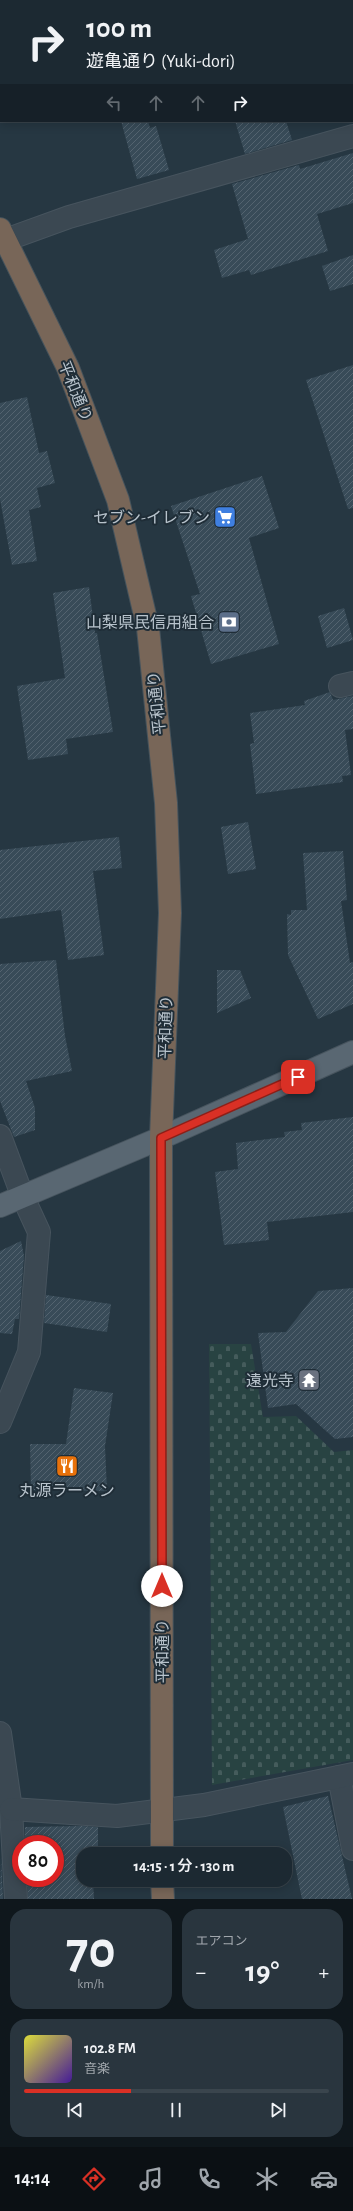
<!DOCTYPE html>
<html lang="ja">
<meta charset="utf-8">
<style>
body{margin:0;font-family:"Alegreya Sans","Noto Sans JP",sans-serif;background:#29353e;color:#f1f3f6;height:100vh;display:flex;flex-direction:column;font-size:15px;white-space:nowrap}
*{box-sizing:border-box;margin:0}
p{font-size:13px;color:#a0a6ac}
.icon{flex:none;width:22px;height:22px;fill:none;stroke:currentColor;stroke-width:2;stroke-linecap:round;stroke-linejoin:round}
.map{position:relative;height:1899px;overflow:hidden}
.details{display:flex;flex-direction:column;gap:10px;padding:10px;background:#0f171c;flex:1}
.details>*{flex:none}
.banner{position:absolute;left:0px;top:0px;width:353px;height:122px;box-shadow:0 2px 10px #0003,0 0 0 1px #3a454d;background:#1c2932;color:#f1f3f6;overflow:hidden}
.speed{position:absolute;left:12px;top:1835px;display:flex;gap:8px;font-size:20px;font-weight:700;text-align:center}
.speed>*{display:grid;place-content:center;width:52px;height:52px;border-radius:50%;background:#1c2932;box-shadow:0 2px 10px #0003,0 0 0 1px #3a454d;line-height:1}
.speed .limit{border:6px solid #d22;background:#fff;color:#111}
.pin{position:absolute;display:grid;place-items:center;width:34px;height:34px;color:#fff;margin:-17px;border-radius:8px;box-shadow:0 2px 6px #0006}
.me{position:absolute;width:44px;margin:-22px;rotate:0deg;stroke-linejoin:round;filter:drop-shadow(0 0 3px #0008)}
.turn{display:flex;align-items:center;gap:14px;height:84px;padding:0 20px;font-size:18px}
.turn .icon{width:52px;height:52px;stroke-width:2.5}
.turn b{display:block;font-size:28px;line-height:34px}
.lanes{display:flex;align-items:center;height:38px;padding:0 20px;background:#0003;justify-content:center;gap:20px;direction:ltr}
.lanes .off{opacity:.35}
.big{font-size:30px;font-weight:600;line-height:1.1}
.details .card{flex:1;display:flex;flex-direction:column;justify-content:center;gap:6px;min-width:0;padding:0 14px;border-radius:16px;background:#29353e}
.details .dial{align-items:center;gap:0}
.dial b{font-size:52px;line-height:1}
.song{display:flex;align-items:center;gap:12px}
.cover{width:48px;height:48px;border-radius:6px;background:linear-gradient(135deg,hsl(60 70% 55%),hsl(260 70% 35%))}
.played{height:4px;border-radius:2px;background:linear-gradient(90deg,#d93025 35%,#3a454d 35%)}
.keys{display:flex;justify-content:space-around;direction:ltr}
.heat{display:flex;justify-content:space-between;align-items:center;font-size:22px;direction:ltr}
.details .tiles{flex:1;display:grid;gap:10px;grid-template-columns:1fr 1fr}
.card:last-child{grid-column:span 2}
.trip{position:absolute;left:76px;top:1847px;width:216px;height:40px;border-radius:16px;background:#1c2932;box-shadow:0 2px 10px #0003,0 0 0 1px #3a454d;font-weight:600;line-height:40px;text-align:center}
.dock{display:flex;height:64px;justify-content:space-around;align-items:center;background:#0b1014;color:#a0a6ac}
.dock .icon{width:28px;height:28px}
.dock .active{color:#d93025}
.dock b{font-size:18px;color:#f1f3f6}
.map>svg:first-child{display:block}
</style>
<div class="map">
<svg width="353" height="1899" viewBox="0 0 353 1899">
<defs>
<pattern id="cemetery-stones" width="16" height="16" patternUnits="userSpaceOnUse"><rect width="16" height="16" fill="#284342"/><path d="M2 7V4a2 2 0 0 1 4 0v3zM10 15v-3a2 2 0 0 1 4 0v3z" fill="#455c5c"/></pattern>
<pattern id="building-hatch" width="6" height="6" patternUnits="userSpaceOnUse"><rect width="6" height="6" fill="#384b58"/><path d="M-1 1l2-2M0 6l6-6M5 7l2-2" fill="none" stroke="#53636f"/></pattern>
</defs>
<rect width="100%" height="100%" fill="#263742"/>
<polygon fill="url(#cemetery-stones)" points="209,1344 251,1344 263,1417 296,1416 334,1452 353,1450 353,1760 212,1785"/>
<g fill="url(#building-hatch)">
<polygon points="121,121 148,121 150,128 156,126 169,170 137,179"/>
<polygon points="235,121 286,121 292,140 245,154"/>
<polygon points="353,153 353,203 317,214 328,251 251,275 249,270 222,278 214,250 248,239 232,184 299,165 300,169"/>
<polygon points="353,255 353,284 330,291 322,266"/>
<polygon points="353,365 353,508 348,509 306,380"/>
<polygon points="27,397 39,453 47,451 55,483 37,488 41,507 29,510 37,561 12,565 0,499 0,403"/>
<polygon points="262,476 279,528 249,538 279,644 211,664 191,596 200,594 171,506"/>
<polygon points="89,587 95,633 97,633 113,732 66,739 68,754 28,760 17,686 65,678 53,593"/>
<polygon points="344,608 353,640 327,648 318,616"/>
<polygon points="330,692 333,700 353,696 353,729 345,730 351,775 342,776 343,782 256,794 250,744 254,743 250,713 305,705 304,701"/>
<polygon points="248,822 256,869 228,874 221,827"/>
<polygon points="119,837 122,868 93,871 104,955 68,960 61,910 0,919 0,850"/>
<polygon points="343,851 347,900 341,901 350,963 353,962 353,1004 318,1019 288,955 287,914 291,915 291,910 307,910 303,853"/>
<polygon points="56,960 65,1036 72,1071 26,1081 35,1108 35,1130 14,1137 0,1101 0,964"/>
<polygon points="217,970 240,970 251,998 217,1013"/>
<polygon points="353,1117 353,1212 267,1222 269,1240 224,1245 215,1172 238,1169 236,1143 285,1137 284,1132 302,1130 301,1123"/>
<polygon points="21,1241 24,1256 19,1319 15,1319 12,1334 0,1333 0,1251"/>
<polygon points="353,1288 353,1437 335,1439 296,1404 268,1408 258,1333 286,1332 318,1291"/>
<polygon points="46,1295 111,1304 107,1332 44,1323"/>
<polygon points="74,1388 113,1393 105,1446 107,1491 31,1490 30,1444 66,1444"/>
<polygon points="328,1796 352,1899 302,1899 283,1807"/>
<polygon points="82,1826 98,1827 98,1854 83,1854 83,1880 93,1880 94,1899 28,1899 27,1878 55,1878 55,1844 25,1844 25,1827"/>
<polygon points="1,1857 3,1899 0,1899"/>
</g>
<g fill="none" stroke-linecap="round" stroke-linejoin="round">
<g stroke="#47545e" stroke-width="24">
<g id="minor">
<polyline points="0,242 69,217 353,136"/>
<polyline points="340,686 353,683"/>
<polyline points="0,1136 22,1195 39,1232 29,1352 0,1422"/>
<polyline points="0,1733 11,1809 16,1899"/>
<polyline points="339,1777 353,1849"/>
<polyline points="11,1809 117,1816 204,1805 353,1774"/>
</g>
</g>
<g stroke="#47545e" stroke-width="24">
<polyline id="major" points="0,1206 161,1138 353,1052"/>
</g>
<g stroke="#45535c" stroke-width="24">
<g id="highway">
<polyline points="0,229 68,368 118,500 148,628 158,726 166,803 170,913 161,1138 162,1854"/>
<polyline points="162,1880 163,1899"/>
</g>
</g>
<use href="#minor" stroke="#3b4852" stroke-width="22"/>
<use href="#major" stroke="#596772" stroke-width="22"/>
<use href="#highway" stroke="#786658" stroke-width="22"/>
</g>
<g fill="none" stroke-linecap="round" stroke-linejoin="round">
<g stroke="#8d1f18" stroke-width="10">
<polyline id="route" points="162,1586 161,1138 298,1077"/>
</g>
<use href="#route" stroke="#d93025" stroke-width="7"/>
</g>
<defs>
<g id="supermarket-square" transform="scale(1.15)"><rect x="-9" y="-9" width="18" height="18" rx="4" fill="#3f7fe0" stroke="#1f2d37"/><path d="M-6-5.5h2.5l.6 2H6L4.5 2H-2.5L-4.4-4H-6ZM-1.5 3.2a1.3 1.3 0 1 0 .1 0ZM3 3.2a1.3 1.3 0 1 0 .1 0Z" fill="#fff"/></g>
<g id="bank-square" transform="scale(1.15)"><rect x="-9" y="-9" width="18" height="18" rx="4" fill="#5c6f8a" stroke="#1f2d37"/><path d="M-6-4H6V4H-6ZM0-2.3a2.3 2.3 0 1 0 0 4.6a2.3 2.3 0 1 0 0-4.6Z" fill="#fff"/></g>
<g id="temple-square" transform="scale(1.15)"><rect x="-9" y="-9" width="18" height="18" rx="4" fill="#6b7280" stroke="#1f2d37"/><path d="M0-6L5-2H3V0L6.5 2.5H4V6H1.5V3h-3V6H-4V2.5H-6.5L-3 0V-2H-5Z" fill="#fff"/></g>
<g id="restaurant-square" transform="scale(1.15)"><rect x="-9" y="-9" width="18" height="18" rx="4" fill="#e8710a" stroke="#1f2d37"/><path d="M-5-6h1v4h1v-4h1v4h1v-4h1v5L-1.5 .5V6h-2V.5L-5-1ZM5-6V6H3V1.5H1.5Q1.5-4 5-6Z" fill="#fff"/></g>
</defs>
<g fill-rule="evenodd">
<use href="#supermarket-square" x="225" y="517"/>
<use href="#bank-square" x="229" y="622"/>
<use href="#temple-square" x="309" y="1380"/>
<use href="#restaurant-square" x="67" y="1466"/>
</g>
<g text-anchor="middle" stroke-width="4" stroke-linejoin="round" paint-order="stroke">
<g font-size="16" fill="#b8c3cc" stroke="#1f2d37">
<text transform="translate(76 391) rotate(68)" y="6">平和通り</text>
<text transform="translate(156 703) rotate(-96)" y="6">平和通り</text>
<text transform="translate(165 1027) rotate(-88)" y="6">平和通り</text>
<text transform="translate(162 1651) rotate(-90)" y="6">平和通り</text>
</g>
<g font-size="16" fill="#b8c3cc" stroke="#1f2d37" text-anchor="end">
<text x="210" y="523">セブン-イレブン</text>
<text x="214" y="628">山梨県民信用組合</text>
<text x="294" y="1386">遠光寺</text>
<text x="67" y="1496" text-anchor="middle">丸源ラーメン</text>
</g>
</g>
</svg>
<div class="speed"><div class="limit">80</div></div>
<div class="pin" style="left:298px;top:1077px;background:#d93025"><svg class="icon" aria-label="arrive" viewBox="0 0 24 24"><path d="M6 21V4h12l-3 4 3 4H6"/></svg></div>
<svg class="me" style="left:162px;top:1586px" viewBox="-20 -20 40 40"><circle r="19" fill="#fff"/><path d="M0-13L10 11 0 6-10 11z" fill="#d93025"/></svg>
<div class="trip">14:15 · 1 分 · 130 m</div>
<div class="banner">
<div class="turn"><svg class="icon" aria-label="right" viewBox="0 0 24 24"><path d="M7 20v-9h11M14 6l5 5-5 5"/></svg><div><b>100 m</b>遊亀通り (Yuki-dori)</div></div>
<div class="lanes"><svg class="icon off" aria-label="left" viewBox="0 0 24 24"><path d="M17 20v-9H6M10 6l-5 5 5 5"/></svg><svg class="icon off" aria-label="ahead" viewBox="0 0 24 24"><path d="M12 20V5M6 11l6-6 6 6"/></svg><svg class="icon off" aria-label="ahead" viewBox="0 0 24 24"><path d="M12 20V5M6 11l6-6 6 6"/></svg><svg class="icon" aria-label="right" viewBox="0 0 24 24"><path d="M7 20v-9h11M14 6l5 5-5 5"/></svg></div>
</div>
</div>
<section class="details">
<div class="tiles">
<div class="card dial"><b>70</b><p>km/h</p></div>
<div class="card"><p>エアコン</p>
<div class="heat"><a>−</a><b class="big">19°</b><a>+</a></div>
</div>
<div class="card">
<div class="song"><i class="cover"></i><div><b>102.8 FM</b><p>音楽</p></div></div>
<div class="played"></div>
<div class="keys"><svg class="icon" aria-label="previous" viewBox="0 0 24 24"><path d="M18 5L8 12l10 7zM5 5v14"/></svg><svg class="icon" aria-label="pause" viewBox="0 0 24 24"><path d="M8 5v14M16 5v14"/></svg><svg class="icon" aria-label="next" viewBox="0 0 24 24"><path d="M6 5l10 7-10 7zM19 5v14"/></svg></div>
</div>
</div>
</section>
<nav class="dock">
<b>14:14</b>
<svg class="icon active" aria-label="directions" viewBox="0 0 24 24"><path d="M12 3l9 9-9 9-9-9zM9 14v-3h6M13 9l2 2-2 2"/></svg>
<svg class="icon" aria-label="music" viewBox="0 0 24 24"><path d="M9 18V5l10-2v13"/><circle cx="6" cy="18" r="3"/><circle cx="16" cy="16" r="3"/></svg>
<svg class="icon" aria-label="phone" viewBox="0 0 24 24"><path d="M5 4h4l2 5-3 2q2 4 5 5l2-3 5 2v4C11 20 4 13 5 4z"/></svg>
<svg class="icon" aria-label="climate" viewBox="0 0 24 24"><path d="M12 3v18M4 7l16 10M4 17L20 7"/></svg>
<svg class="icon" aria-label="car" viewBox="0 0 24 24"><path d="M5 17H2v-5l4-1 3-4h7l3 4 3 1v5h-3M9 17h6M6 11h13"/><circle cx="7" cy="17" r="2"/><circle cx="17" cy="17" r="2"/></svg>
</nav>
